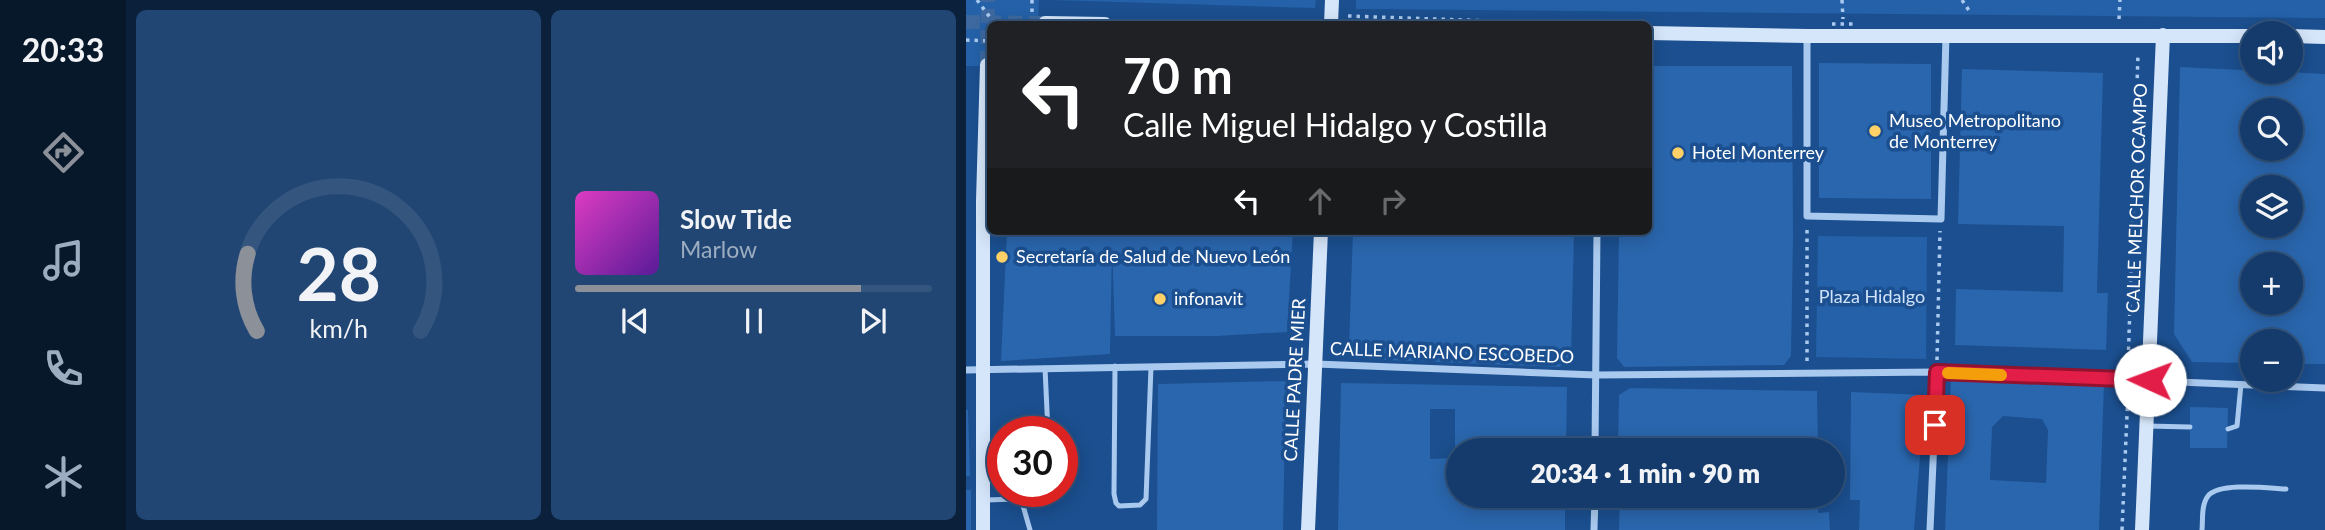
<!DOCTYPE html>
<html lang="es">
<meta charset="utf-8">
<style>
body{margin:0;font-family:Lato,sans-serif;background:#214673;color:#f1f3f6;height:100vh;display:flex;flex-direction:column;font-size:26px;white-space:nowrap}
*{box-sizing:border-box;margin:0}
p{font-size:23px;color:#9dadc1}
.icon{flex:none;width:38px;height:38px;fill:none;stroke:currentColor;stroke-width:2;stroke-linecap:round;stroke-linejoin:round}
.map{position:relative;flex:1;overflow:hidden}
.panel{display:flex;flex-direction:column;gap:10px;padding:10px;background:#0b203b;width:840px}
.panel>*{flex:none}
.guide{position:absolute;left:21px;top:21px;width:665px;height:214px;border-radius:10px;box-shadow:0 4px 18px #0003,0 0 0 2px #33557e;background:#202124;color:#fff;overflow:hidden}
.controls{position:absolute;left:1274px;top:21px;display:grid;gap:14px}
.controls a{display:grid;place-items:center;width:63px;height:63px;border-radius:50%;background:#143b6b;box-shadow:0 4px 18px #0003,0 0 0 2px #33557e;font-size:35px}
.speed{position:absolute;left:21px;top:416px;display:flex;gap:14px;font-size:35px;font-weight:700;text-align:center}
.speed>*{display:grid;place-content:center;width:91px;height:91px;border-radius:50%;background:#143b6b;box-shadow:0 4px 18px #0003,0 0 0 2px #33557e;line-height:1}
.speed .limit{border:10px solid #d22;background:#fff;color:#111}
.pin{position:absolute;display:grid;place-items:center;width:60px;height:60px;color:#fff;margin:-30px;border-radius:14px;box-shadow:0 4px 10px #0006}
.me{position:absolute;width:77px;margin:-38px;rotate:272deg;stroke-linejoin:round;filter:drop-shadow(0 0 5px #0008)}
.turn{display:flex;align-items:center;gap:24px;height:147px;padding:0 21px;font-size:32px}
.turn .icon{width:91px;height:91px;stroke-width:2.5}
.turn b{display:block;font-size:49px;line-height:60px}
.lanes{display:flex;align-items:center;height:66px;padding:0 21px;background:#0003;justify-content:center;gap:35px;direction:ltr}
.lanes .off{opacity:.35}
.panel .widget{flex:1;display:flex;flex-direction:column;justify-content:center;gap:10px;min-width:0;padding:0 24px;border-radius:10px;background:#214673}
.panel .dial{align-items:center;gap:0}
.dial svg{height:182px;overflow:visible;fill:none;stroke:#33557e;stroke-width:7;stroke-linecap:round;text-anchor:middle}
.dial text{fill:#f1f3f6;stroke:none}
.song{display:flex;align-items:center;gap:21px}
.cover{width:84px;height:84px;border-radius:10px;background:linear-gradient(135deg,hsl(310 70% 55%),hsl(270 70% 35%))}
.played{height:7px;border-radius:4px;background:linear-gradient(90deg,#8c9099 80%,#33557e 80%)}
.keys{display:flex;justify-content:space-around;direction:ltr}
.panel .tiles{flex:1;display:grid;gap:10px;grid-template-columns:repeat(2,1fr)}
.trip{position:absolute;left:480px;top:438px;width:399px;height:70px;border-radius:35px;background:#143b6b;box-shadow:0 4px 18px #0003,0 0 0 2px #33557e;font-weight:800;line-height:70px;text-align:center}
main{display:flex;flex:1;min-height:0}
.menu{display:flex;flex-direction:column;width:126px;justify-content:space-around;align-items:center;background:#08182b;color:#9dadc1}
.menu .icon{width:49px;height:49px}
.menu .current{color:#8c9099}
.menu b{font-size:32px;color:#f1f3f6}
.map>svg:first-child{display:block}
</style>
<main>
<nav class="menu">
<b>20:33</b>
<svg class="icon current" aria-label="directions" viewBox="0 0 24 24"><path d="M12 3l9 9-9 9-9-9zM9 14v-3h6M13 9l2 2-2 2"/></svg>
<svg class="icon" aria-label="music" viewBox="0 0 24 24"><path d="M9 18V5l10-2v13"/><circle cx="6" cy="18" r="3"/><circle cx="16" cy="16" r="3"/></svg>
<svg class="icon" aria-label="phone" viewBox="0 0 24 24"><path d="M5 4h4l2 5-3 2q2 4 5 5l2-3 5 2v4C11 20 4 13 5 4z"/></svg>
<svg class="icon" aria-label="climate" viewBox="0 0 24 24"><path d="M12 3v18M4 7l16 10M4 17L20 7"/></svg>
</nav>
<section class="panel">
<div class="tiles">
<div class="widget dial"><svg viewBox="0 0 100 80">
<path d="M14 69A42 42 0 1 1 86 69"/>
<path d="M14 69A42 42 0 0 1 10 35" stroke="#8c9099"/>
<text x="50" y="56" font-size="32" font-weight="700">28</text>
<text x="50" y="72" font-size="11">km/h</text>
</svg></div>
<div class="widget">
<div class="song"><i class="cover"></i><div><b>Slow Tide</b><p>Marlow</p></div></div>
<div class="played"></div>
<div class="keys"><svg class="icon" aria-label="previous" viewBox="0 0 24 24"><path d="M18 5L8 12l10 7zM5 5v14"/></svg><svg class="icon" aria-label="pause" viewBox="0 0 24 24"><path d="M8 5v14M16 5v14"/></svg><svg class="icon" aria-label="next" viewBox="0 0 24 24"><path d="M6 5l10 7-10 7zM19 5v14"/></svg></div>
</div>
</div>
</section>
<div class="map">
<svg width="1359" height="530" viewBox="0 0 1359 530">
<rect width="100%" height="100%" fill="#1b4f8f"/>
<g fill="#2461a8">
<polygon points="0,0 73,0 72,24 24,24 24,66 0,66"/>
<polygon points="84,0 350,0 349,8"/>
<polygon points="390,0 1359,0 1359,18 390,9"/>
<polygon points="852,236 961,237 960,359 850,357"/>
</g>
<g fill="#2a66ad" fill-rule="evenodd">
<polygon points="853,63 965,64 965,199 853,198"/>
<polygon points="682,66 826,66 827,236 825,356 818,365 658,367 651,358 653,231 682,231"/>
<path d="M1214,67L1359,74V364H1325V341H1286V363L1226,362L1208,334ZM1286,110H1325V149H1286ZM1286,187H1325V226H1286ZM1286,264H1325V303H1286Z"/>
<polygon points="996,69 1137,73 1131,293 1142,293 1140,350 989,345 990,289 1097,292 1098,226 992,224"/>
<polygon points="41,231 327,231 321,332 251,336 149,336 146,243 144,354 35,361"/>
<polygon points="387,231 608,231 605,359 593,367 396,359 383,346"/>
<path d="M985,378L1138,384L1133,530H979ZM1037,416L1076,419L1082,430L1080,483L1024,480L1026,427Z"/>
<polygon points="320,381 317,530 191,530 192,384"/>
<path d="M375,383L601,387L600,450H492V495H599V530H372ZM464,409H489V458L464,459Z"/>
<polygon points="664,388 851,391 852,450 652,450 653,395"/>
<polygon points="885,392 959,395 948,530 893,530 894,500 884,500"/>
<polygon points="1224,407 1262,408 1261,448 1224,448"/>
<polygon points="0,410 2,410 4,476 0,476"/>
<rect x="0" y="490" width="5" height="40"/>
<polygon points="654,495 852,495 852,513 863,512 864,530 653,530"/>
</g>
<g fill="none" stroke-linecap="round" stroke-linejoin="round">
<g stroke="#3d69a0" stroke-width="14" stroke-dasharray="14 7" stroke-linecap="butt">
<polyline points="0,22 79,23"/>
<polyline points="21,65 22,0"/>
</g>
<g stroke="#a9c9ee" stroke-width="3.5" stroke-dasharray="3.5 5" stroke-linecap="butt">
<polyline points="11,0 29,24"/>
<polyline points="876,0 877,19"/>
<polyline points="996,0 1004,12"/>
<polyline points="66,12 66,0"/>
<polyline points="382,16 556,22 671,22"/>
<polyline points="1153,19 1154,0"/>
<polyline points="0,40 24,41"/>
<polyline points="971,360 974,231"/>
<polyline points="841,361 841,229"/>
<polyline points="1162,367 1172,54"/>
<polyline points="1156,530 1162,392"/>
</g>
<g stroke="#a9c9ee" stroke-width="5">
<polyline points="149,366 148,494 150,503 153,506 174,505 180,499 185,367"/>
<polyline points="79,368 82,432"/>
<polyline points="1181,426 1224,427"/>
<polyline points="1262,429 1271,426 1275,384"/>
<polyline points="96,454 99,466 98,490"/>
<polyline points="20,500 51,499 56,502 64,530"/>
<path d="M1236,530C1237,520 1235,505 1242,496C1253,482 1302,488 1320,489"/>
</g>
<g stroke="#a9c9ee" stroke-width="7">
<polyline points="841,36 841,216 975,219 980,35"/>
<polyline points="0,370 350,364 630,375 971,372 1359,388"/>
<polyline points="629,450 631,231"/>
<polyline points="628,530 629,495"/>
<polyline points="964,530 971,372"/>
</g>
<g stroke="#d6e6fa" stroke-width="14">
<polyline points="79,23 139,24"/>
<polyline points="365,24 366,0"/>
<polyline points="682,33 841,36 1286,36"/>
<polyline points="1325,36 1359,37"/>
<polyline points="17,530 17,201 21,65"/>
<polyline points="342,530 355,231"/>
<polyline points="1176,530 1197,35"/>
</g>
<polyline stroke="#a9c9ee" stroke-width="3.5" stroke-dasharray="3.5 5" stroke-linecap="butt" points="866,24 887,24"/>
</g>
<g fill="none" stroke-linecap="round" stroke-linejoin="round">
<g stroke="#92132f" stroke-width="18">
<polyline id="route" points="969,425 971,372 1184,380"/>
</g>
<use href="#route" stroke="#e11d48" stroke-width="12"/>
<polyline stroke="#f59e0b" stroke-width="12" points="982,373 1035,375"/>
</g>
<g fill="#ffd166" stroke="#1b4f8f" stroke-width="2.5">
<circle cx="909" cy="131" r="7"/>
<circle cx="712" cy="153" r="7"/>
<circle cx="36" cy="257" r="7"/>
<circle cx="194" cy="299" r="7"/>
</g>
<g text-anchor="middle" stroke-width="7" stroke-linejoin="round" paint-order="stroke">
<g font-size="18" fill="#fff" stroke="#1b4f8f" text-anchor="start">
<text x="923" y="127">Museo Metropolitano<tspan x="923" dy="21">de Monterrey</tspan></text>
<text x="726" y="159">Hotel Monterrey</text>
<text x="50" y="263">Secretaría de Salud de Nuevo León</text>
<text x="208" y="305">infonavit</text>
</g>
<g font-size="18" fill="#fff" stroke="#1b4f8f">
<text transform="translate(1171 198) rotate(-88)" y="6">CALLE MELCHOR OCAMPO</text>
<text transform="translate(486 353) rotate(2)" y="6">CALLE MARIANO ESCOBEDO</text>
<text transform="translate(329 380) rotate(-87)" y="6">CALLE PADRE MIER</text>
</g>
<g font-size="18" fill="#cfe3fa" stroke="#1b4f8f">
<text x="906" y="303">Plaza Hidalgo</text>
</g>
</g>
</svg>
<div class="controls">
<a><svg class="icon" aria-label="sound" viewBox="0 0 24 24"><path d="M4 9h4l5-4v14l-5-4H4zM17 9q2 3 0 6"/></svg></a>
<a><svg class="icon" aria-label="search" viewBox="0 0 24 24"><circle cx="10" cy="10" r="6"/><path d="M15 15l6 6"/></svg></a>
<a><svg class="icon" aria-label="layers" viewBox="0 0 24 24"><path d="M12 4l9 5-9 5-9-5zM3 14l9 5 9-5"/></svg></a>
<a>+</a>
<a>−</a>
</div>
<div class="speed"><div class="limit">30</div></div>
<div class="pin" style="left:969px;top:425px;background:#d93025"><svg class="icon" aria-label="arrive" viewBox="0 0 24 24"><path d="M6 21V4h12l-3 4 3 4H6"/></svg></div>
<svg class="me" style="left:1184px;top:380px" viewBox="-20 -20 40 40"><circle r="19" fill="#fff"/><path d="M0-13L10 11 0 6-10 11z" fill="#e11d48"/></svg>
<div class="trip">20:34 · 1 min · 90 m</div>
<div class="guide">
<div class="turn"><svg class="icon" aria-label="left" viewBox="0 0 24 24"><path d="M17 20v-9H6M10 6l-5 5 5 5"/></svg><div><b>70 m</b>Calle Miguel Hidalgo y Costilla</div></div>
<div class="lanes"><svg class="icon" aria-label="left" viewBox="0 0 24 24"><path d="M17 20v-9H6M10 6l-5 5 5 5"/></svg><svg class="icon off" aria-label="ahead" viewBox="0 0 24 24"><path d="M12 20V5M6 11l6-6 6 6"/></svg><svg class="icon off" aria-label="right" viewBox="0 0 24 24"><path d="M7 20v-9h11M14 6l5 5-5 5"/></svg></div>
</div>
</div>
</main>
